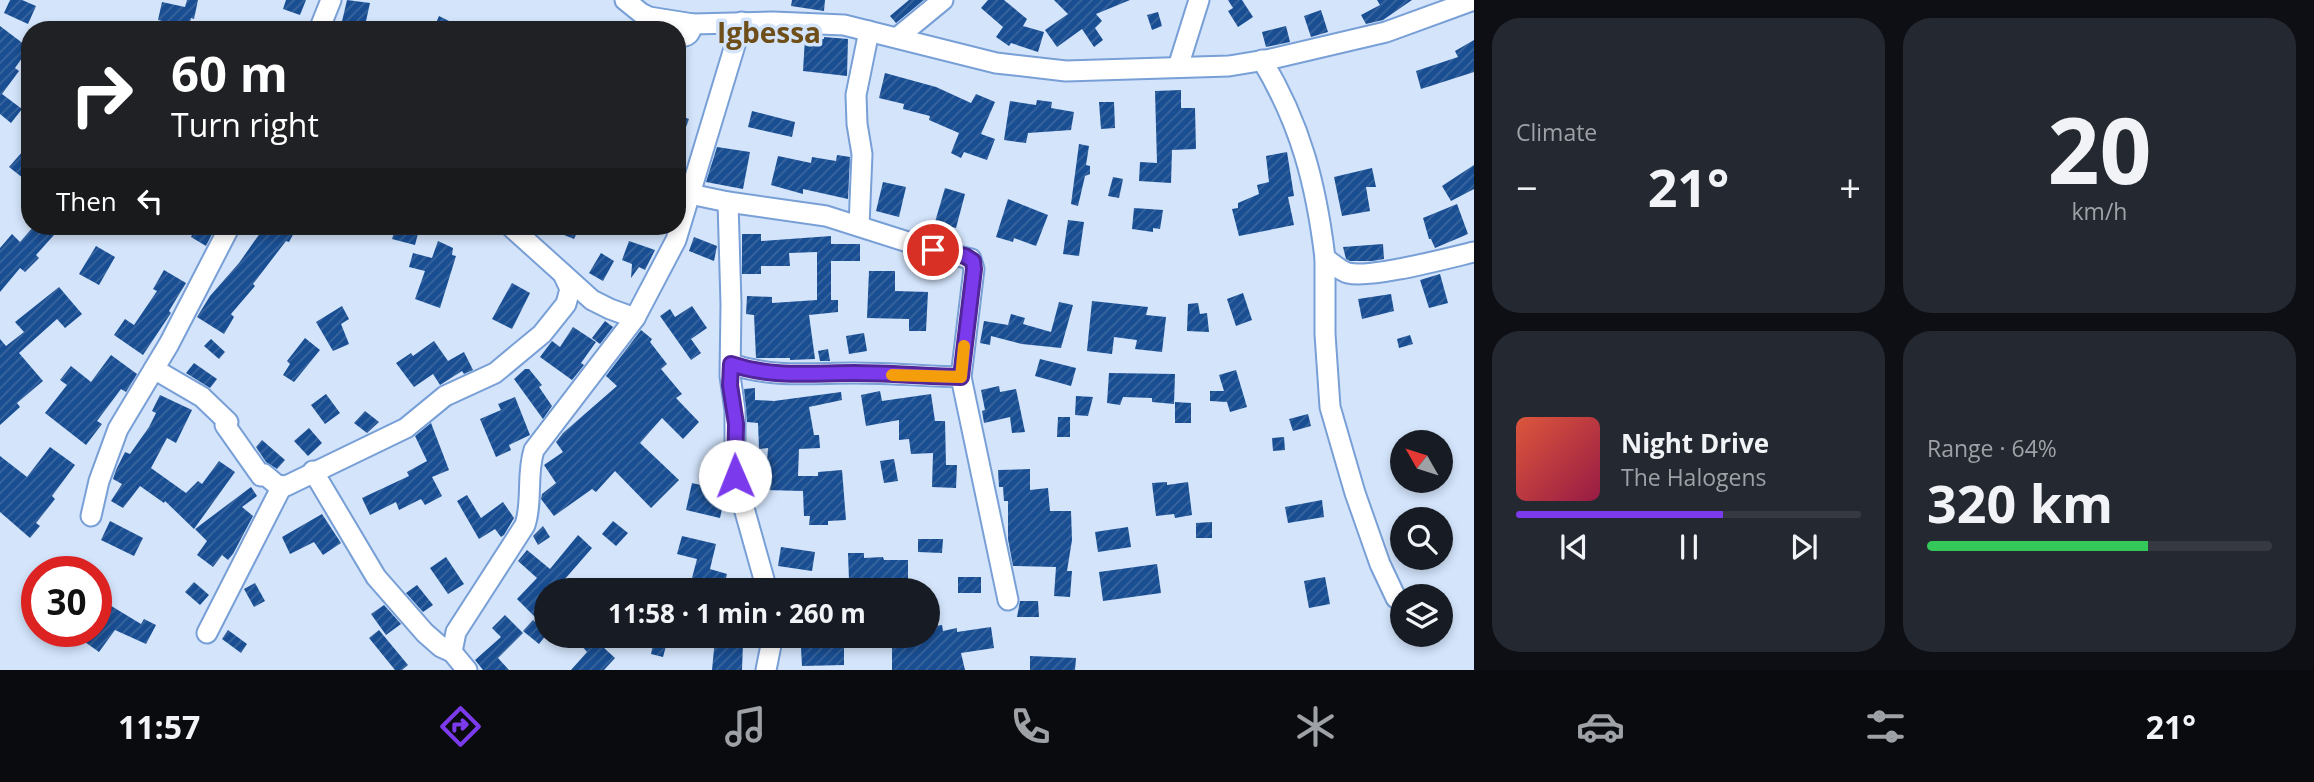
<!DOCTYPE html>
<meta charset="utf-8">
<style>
body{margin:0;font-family:"Open Sans",sans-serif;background:#242831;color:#f1f3f6;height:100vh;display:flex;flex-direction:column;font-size:26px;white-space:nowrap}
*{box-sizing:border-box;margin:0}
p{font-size:23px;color:#9ea1a6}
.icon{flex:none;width:38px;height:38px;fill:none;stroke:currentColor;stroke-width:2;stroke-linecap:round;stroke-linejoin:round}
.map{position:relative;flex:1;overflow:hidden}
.side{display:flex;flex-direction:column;gap:18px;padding:18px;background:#0d0f14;width:840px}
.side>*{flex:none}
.banner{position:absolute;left:21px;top:21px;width:665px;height:214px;border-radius:28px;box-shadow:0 4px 10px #0003;background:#202124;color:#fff;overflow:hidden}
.needle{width:46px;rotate:309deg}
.fabs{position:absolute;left:1390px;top:430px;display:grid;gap:14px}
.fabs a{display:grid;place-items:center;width:63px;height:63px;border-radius:50%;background:#171b24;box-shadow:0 4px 10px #0003;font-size:35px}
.speed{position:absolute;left:21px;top:556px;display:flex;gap:14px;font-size:35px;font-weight:700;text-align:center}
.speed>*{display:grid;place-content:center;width:91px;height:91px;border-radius:50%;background:#171b24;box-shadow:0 4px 10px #0003;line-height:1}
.speed .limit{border:10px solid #d22;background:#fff;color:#111}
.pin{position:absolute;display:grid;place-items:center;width:60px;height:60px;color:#fff;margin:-30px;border:4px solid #fff;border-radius:50%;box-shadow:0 2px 7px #0007}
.me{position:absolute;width:77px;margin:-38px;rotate:359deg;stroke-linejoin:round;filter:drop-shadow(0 0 5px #0008)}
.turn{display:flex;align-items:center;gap:24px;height:147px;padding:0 35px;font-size:32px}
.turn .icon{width:91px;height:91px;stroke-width:2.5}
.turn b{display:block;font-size:49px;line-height:60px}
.then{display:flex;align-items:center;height:66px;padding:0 35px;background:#0003;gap:14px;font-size:26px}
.big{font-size:52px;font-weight:700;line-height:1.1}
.side .card{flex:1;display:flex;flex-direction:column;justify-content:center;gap:10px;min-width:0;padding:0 24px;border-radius:28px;background:#242831}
.side .dial{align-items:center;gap:0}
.dial b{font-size:91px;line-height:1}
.song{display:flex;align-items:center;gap:21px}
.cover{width:84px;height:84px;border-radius:10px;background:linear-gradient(135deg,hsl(10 70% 55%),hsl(340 70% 35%))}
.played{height:7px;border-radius:4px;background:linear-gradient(90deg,#7c3aed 60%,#363941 60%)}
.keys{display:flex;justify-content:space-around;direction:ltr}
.heat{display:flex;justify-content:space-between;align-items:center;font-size:38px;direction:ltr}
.charge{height:10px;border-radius:5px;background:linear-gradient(90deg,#34c759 64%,#363941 0)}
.side .tiles{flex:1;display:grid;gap:18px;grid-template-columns:repeat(2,1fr)}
.trip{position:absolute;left:534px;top:578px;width:406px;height:70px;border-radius:35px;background:#171b24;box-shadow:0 4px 10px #0003;font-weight:700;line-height:70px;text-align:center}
.tab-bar{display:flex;height:112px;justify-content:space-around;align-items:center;background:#090b0e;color:#9ea1a6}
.tab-bar .icon{width:49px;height:49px}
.tab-bar .active{color:#7c3aed}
.tab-bar b{font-size:32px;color:#f1f3f6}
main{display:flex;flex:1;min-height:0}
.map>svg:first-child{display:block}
</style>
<main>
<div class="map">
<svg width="1474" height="670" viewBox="0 0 1474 670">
<defs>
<pattern id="building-hatch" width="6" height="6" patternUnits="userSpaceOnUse" patternTransform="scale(1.75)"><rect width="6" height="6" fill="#194e93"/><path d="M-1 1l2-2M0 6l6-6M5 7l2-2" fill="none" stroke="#3a669e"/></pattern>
</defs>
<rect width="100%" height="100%" fill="#d3e4fb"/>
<g fill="url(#building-hatch)">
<polygon points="10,0 22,0 36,6 28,24 4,13"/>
<polygon points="187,0 198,0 194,19 191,18 189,27 158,20 162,2 185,7"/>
<polygon points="286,0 306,0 300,15 283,9"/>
<polygon points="347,0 370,3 364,30 340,30"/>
<polygon points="792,0 825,0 824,11 791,6"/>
<polygon points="909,0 924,0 896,23 890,16"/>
<polygon points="988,0 1004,0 1027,19 1023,26 1044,32 1038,52 1011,43 1009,46 996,37 1003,27 981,8"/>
<polygon points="1054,0 1130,0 1096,14 1102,21 1095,28 1103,40 1094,47 1082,29 1057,47 1045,30 1068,14"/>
<polygon points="1228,0 1242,0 1253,17 1238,27 1228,11 1233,8"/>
<polygon points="1377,0 1412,0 1383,20 1366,24 1361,15 1380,5"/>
<polygon points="1321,10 1328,32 1311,37 1304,16"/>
<polygon points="1158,12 1162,26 1152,30 1147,15"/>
<polygon points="439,16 467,30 433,30"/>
<polygon points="0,26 29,48 15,68 19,71 2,94 22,109 11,123 0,114"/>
<polygon points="1286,26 1290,42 1266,47 1262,32"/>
<polygon points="824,37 848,39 847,76 803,71 805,38 824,39"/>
<polygon points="1474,40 1474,72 1421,89 1416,71 1458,57 1455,51"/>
<polygon points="885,73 936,87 971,103 976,94 995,102 981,134 995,139 987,160 964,152 961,158 951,153 959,133 929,120 930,116 903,109 904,104 879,98"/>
<polygon points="1181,90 1181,108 1195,108 1196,149 1172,150 1171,183 1139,181 1140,162 1157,163 1155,91"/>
<polygon points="1037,100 1052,102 1051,108 1074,112 1071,130 1028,133 1026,143 1004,140 1010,101 1036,105"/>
<polygon points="1099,102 1114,102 1115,128 1101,129"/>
<polygon points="752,111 795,122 792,137 748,127"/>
<polygon points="677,115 689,119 678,148 677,148"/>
<polygon points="30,143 30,170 23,178 9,167"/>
<polygon points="1079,144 1089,146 1086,165 1090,166 1090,174 1085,176 1078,206 1071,204"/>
<polygon points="717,147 750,152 743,189 706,182"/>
<polygon points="1287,152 1294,196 1288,197 1294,225 1239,236 1232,209 1238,208 1238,203 1259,194 1257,185 1269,182 1266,156"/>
<polygon points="837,155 850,157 848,199 803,189 803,194 771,185 778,156 811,163 812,157 836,161"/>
<polygon points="1474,165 1474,189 1451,201 1442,186"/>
<polygon points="1372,168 1376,187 1366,187 1370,211 1342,216 1334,177"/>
<polygon points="1113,177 1123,179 1119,198 1108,196"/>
<polygon points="883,182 906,187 899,217 876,211"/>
<polygon points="945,188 965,194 956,228 935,222"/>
<polygon points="1008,199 1048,215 1036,246 1014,238 1013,242 996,237"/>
<polygon points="1457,204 1468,234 1435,248 1431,239 1429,239 1423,218"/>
<polygon points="1134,208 1163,210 1160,229 1153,228 1153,232 1132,229"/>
<polygon points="1068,220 1084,222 1079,256 1063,254"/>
<polygon points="34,226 62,226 36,255 39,258 25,272 20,268 0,292 0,248 12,234 20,242"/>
<polygon points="196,226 216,226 206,246 191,237"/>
<polygon points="265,226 285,226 295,231 289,242 286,241 253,284 255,286 231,314 234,317 224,334 197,317 210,296 239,263"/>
<polygon points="396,226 420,226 415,245 392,239"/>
<polygon points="542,226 580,226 574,239"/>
<polygon points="742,234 761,234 761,241 831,236 831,244 860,244 860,261 831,261 831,300 838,300 838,312 809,315 815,359 790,360 790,358 756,358 754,315 746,314 747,296 772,297 772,303 817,300 817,252 789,253 790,266 761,266 761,274 742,274"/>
<polygon points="694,237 717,246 714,261 689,251"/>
<polygon points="438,241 453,248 452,255 456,256 440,308 415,299 425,271 409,267 413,253 432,258"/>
<polygon points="629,241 655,250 645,270 639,267 631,278 632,264 622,260"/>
<polygon points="1383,244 1384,259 1372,261 1350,261 1346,259 1343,247"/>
<polygon points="96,246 115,257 99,285 79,274"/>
<polygon points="601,253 614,261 603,281 589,273"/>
<polygon points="164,270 186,283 169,311 171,313 143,355 114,335 125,319 134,325 157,291 153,289"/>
<polygon points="869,271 895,271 895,291 928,292 926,331 909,331 909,319 867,318"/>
<polygon points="1440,274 1448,303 1429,308 1420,280"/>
<polygon points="512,283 530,293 512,329 492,319"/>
<polygon points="59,287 82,314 65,328 57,319 19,353 43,381 17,403 20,407 0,425 0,339 6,346 24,332 15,322"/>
<polygon points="1243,293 1252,320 1236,326 1227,299"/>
<polygon points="1391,294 1394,311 1362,319 1358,299"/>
<polygon points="1092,301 1148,307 1146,315 1166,317 1162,352 1135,349 1137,340 1114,337 1112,354 1087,351"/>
<polygon points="1059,302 1073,305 1061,348 1022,344 991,336 990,345 980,343 984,321 1008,325 1011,314 1025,318 1023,324 1051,332"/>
<polygon points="1198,303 1200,314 1207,313 1209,332 1187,331 1188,304"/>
<polygon points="342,306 349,319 341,324 349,344 333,351 316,322"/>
<polygon points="692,306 707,328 691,339 701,353 691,360 660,316 670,309 675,317"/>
<polygon points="605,321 613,327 600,344 592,338"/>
<polygon points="573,327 596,342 581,363 584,365 572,380 540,357 552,341 560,347"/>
<polygon points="641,330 652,339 650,342 667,364 661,369 682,394 676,398 699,422 683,439 662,418 640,443 679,480 651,508 615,471 596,492 592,489 554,516 541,499 542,494 556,483 544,465 563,452 556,442 563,433 617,386 606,376"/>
<polygon points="864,333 867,351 849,354 846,336"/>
<polygon points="1410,335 1413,344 1399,348 1397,339"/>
<polygon points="305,338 320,350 294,382 283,375 290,364 287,361"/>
<polygon points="211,339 225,352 219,359 204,346"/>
<polygon points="434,341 448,361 464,352 473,370 464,374 462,371 440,385 433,374 414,387 396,363 411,353 413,356"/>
<polygon points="828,349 830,361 820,361 818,351"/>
<polygon points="111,355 137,374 126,392 121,389 97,421 102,424 86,445 45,413 67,385 60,380 71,366 91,382"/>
<polygon points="1040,359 1076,368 1071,386 1035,376"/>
<polygon points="194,363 217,379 210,388 186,373"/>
<polygon points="525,369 529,369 542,385 539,387 552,406 543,419 514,379"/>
<polygon points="1236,370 1247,407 1230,412 1227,402 1210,401 1210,391 1224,391 1219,375"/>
<polygon points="1109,373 1175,374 1174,404 1152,402 1152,398 1123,397 1120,405 1107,403"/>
<polygon points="999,386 1000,392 1016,389 1025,432 1012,433 1010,417 984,423 982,411 985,410 981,390"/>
<polygon points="755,388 755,400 774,401 841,392 842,400 809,407 814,435 819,435 820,448 799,449 798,476 818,476 818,472 842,470 846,520 828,521 828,525 809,525 810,516 804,516 803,491 765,490 768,448 759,449 758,423 747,422 744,389"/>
<polygon points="880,391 882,401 931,394 935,421 945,421 946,465 957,465 956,488 932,487 933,453 911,454 909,439 899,440 899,420 866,426 861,395"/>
<polygon points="326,394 340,413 325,424 311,405"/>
<polygon points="160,395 192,410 176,443 167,438 151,468 186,493 198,481 202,484 219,461 235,472 194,529 165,501 164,503 140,486 123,508 111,501 122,484 113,479 116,470 125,452 130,454 149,427 156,413 152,411"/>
<polygon points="1076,396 1093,397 1088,416 1075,415"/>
<polygon points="515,397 530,435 509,445 511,450 496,457 480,419 501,410 498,404"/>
<polygon points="1175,402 1191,403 1191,423 1175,423"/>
<polygon points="365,411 379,422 367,433 354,423"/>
<polygon points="1308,414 1311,426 1293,431 1289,419"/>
<polygon points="1058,417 1070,417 1070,437 1057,437"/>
<polygon points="431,423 449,470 432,477 442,496 425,505 421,499 399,510 396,502 370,515 362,498 409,476 407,472 427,461 415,436"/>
<polygon points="309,428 322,443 308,456 294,441"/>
<polygon points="1284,437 1285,450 1273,451 1272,438"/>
<polygon points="262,440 285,460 277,469 266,462 256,447"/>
<polygon points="50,447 75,465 52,496 55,499 36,523 40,526 30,538 0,512 0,456 27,477"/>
<polygon points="894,459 898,481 884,483 880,461"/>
<polygon points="1030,469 1030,490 1048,488 1050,511 1071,511 1072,540 1067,571 1072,571 1070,597 1054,596 1056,567 1013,566 1008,539 1008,501 1004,501 1003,487 999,487 998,470"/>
<polygon points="1167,482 1167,485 1188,482 1192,515 1175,518 1174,514 1156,516 1152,483"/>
<polygon points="692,483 726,491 720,518 686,510"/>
<polygon points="251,487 257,496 242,507 253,516 233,554 228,560 222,555 213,567 197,555 207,541 195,529"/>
<polygon points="467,495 481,518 503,502 514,518 504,535 501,537 495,529 479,539 457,501"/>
<polygon points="1322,500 1324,517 1288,523 1285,507"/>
<polygon points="322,514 341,543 323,555 314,542 290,554 282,537"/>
<polygon points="110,521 143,538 134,556 101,540"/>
<polygon points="613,521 628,533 616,546 602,534"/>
<polygon points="1212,522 1212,538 1196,538 1196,523"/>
<polygon points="543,526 550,537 538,545 533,536"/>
<polygon points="1128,527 1131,547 1098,552 1095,532"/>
<polygon points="578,535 592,548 565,579 577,590 556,588 546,590 546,610 537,619 517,599 537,578 518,561 527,550 550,569"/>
<polygon points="682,536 716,544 710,569 727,574 723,590 691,582 697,559 677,554"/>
<polygon points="918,539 943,539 942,553 918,552"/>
<polygon points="781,547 815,552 812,571 778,566"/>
<polygon points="848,553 864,553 864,558 883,557 884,560 908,560 908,590 893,590 893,581 869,583 869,579 849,580"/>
<polygon points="446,557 464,584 448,594 430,568"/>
<polygon points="1157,564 1161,593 1103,601 1099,572"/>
<rect x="958" y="577" width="23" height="16"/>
<polygon points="1325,577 1330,604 1309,608 1304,581"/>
<polygon points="194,582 209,595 200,605 185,592"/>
<polygon points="255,583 265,601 254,607 244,589"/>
<polygon points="417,585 433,605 423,612 406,593"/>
<polygon points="1020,601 1038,601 1039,617 1017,617"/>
<polygon points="108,604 141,624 144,619 156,625 146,644 115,630 99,652 71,632 96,632 96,625"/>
<polygon points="384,605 401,624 386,635 371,614"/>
<polygon points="505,615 523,633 498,658 509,670 483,670 475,660 501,637 492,628"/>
<polygon points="533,620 546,630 546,635 539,644 523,631"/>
<polygon points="942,625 943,631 957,628 957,632 991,627 994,648 961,653 965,670 892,670 892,635 928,635 928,627"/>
<polygon points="228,630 247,644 241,653 222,639"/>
<polygon points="379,630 408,665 402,670 395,670 369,638"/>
<polygon points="655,635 669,635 663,657 651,654"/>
<polygon points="591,636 615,658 604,670 571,670 587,652 582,646"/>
<polygon points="715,639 743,643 742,670 712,670"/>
<polygon points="844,647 844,665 802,666 801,648"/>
<polygon points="1030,656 1076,658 1075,670 1030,670"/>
</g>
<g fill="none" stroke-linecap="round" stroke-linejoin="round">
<g stroke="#789fd6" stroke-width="23">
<g id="minor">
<polyline points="625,0 641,13 649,17 693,24 773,22 844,25 996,63 1066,71 1229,66 1271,59 1386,32 1474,0"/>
<polyline points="319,30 331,0"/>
<path d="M677,37C689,37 690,34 693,24"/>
<polyline points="898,37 943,0"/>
<path d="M1262,60C1301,125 1316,184 1325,258C1332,263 1340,271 1348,273C1371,279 1448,258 1474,252"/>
<polyline points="1178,67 1199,0"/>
<polyline points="690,194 728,202 826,216 933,250 971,259 974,269 961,377 1008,600"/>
<polyline points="728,202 731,304 730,376 735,410 735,476 767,590"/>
<polyline points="510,226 592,300 610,309 635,318"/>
<polyline points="859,226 862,154 857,124 856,95 869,31"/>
<polyline points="1325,258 1325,334 1330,407 1355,493 1380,564 1396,598"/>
<path d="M731,364C772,378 812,373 854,373C889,373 925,376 961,377"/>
<polyline points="154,369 202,397 228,422 225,425 261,476 264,474 277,485 286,486 406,428 445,396 495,373 542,334 566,304 570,289 563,274"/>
<polyline points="313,471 376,577 425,633 441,647 452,652 467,670"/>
<polyline points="91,516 99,481 118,429 169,344 230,226"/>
<polyline points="207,633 282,486"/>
<path d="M452,652L456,632L525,525C533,501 526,475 534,450L635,318L676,240L742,22"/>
<polyline points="766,670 773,635"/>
</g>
</g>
<use href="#minor" stroke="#fff" stroke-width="19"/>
</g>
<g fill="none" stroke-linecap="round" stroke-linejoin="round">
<g stroke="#51269a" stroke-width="18">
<path id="route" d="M735,476L736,424L730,385L731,364C772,378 812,373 854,373C889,373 925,376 961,377L974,269L973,261L965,256L933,250"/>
</g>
<use href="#route" stroke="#7c3aed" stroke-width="12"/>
<polyline stroke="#f59e0b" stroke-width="12" points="892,375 961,377 964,346"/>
</g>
<g text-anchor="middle" stroke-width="7" stroke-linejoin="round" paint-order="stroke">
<g font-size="28" font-weight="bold" fill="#6e4f1a" stroke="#d3e4fb">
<text x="769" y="43">Igbessa</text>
</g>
</g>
</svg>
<div class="fabs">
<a><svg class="needle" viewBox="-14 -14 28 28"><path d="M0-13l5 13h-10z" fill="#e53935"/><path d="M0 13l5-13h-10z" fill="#9ea1a6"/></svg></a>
<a><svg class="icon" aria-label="search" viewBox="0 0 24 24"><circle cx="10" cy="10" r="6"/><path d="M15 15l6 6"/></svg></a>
<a><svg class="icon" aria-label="layers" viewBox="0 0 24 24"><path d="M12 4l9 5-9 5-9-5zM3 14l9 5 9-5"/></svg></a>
</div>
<div class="speed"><div class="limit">30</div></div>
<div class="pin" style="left:933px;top:250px;background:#d93025"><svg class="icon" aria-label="arrive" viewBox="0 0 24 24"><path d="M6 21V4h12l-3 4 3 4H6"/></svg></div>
<svg class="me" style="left:735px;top:476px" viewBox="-20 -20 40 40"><circle r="19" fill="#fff"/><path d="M0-13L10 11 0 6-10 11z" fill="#7c3aed"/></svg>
<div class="trip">11:58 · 1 min · 260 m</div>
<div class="banner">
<div class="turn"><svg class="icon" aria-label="right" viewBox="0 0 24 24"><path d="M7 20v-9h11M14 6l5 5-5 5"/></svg><div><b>60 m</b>Turn right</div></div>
<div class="then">Then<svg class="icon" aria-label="left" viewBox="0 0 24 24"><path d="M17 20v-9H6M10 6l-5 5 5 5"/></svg></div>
</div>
</div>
<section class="side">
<div class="tiles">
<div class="card"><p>Climate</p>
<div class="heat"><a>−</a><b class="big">21°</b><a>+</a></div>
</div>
<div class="card dial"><b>20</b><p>km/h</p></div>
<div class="card">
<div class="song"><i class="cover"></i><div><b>Night Drive</b><p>The Halogens</p></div></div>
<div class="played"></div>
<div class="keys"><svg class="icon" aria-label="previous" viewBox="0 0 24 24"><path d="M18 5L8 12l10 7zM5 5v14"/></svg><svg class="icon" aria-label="pause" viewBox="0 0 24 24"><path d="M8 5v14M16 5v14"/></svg><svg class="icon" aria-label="next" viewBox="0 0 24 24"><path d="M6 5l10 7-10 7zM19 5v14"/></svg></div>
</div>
<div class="card"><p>Range · 64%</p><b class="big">320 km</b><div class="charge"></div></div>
</div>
</section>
</main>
<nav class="tab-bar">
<b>11:57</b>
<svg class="icon active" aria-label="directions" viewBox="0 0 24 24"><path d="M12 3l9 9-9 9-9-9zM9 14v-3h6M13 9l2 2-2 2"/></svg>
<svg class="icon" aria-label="music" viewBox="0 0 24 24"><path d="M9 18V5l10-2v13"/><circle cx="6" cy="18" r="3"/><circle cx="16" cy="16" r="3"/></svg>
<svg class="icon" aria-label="phone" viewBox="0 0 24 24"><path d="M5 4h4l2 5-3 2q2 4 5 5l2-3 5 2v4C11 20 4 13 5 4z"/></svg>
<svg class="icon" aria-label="climate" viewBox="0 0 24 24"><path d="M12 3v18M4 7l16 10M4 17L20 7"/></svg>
<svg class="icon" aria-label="car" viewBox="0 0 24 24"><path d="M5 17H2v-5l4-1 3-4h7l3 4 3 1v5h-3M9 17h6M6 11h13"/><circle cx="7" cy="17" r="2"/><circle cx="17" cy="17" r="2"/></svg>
<svg class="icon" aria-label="filters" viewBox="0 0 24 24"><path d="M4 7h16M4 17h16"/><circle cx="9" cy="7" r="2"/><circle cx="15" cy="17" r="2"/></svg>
<b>21°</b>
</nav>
